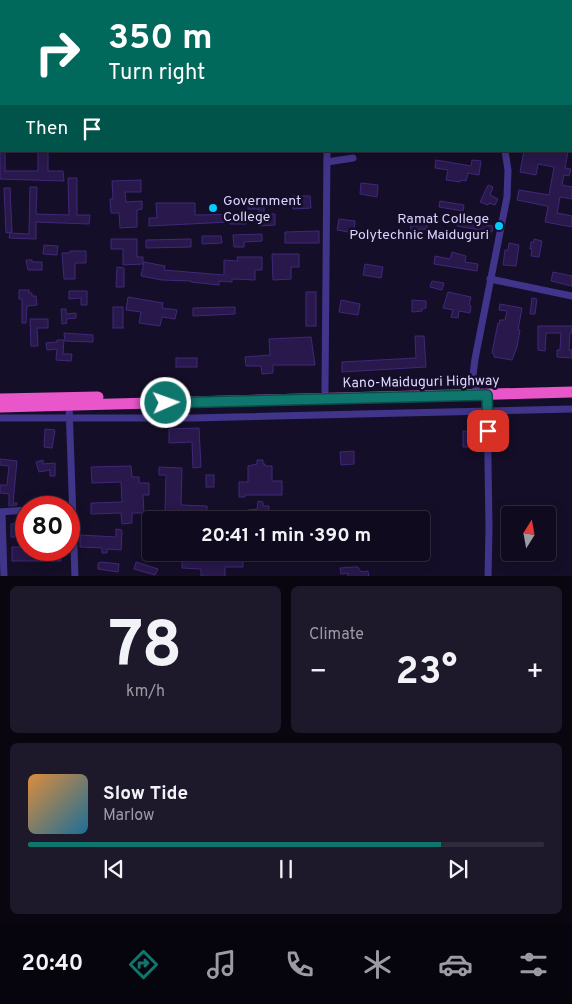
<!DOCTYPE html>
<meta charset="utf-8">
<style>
body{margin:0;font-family:Overpass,sans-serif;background:#1e182b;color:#f1f3f6;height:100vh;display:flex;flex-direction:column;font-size:19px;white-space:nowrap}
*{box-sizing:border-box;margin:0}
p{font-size:16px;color:#9c9aa4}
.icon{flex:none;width:28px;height:28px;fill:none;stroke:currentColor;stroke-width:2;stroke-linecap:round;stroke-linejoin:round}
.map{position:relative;height:576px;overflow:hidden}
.drawer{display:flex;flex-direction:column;gap:10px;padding:10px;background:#090610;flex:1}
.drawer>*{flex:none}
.guide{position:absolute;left:0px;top:0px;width:572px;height:152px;box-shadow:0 2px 12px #0003,0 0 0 1px #302b3c;background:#00695c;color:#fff;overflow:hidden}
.needle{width:32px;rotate:11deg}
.fabs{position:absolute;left:501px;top:506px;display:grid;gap:10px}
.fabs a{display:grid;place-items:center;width:55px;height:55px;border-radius:5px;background:#100a1e;box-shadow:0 2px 12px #0003,0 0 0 1px #302b3c;font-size:25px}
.speed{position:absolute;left:15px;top:496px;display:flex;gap:10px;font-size:25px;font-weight:700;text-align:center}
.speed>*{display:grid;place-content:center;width:65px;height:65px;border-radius:50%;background:#100a1e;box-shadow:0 2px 12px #0003,0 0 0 1px #302b3c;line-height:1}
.speed .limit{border:8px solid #d22;background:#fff;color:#111}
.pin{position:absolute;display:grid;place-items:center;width:42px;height:42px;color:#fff;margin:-21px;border-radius:10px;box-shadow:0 2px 8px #0006}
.me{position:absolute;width:55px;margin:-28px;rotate:88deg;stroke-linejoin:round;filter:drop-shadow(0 0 4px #0008)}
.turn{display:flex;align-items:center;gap:18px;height:105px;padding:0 25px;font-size:22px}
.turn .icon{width:65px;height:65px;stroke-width:2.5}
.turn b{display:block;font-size:35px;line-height:42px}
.then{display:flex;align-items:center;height:48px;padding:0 25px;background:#0003;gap:10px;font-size:19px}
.big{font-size:38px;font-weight:700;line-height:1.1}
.drawer .tile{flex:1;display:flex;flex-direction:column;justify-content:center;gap:8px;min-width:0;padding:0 18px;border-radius:8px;background:#1e182b}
.drawer .dial{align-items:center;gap:0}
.dial b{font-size:65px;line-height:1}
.song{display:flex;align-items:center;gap:15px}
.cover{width:60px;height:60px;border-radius:8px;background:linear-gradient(135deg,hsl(30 70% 55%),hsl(200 70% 35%))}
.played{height:5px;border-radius:2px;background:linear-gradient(90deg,#0f766e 80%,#302b3c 80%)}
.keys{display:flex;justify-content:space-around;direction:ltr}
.heat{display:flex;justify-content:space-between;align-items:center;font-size:28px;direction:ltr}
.drawer .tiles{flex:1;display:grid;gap:10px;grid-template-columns:1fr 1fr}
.tile:last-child{grid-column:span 2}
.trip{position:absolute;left:142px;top:511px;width:288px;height:50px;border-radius:5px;background:#100a1e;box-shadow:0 2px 12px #0003,0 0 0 1px #302b3c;font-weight:700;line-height:50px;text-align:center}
.menu{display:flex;height:80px;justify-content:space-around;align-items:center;background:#06040c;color:#9c9aa4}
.menu .icon{width:35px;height:35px}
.menu .on{color:#0f766e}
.menu b{font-size:22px;color:#f1f3f6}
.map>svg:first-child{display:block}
</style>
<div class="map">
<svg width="572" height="577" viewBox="0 0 572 577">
<rect width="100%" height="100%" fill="#150e28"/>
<g fill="#28184b" stroke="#402879">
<polygon points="0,151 5,151 5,171 38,171 38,151 48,151 48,171 63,171 64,181 0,179"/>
<polygon points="524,151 568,151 565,168 571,169 569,176 564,175 562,185 572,187 572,199 560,197 557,213 572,216 572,227 545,222 548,207 547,206 517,200 519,190 549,195 554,167 538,164 536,175 520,172"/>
<polygon points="436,160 471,166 472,160 481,161 479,175 468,173 466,181 460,180 460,182 446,180 448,170 435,168"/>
<polygon points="68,178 77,178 77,215 90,215 89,224 36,222 36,239 9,238 10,233 29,234 30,187 37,187 36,214 69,215"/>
<polygon points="141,180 141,192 125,192 126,202 142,201 142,209 137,210 137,227 120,228 119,213 111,213 110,199 113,199 112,181"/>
<polygon points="361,183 378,185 377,197 360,194"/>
<polygon points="488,185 493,187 490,195 498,199 495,205 489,203 488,205 480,202"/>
<polygon points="4,188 10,188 12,232 6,233"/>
<polygon points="292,196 310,196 311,208 293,209"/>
<polygon points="248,198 264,198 264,214 275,214 275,225 259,226 259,209 248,209"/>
<polygon points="440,201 464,205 463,211 439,207"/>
<polygon points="156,203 195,203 195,215 246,214 246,224 230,224 230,222 149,226 149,218 157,218"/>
<polygon points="421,217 421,224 427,223 427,229 411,230 410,219"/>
<polygon points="339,219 355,221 354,233 337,230"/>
<polygon points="458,220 493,226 492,232 457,226"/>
<polygon points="319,231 319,243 285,243 285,232"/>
<polygon points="262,234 262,241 244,242 244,247 234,247 233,235"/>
<polygon points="202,236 221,236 222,243 202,244"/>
<polygon points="111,239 137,239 137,257 143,257 143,264 123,265 123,249 111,249"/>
<polygon points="191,239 191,247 146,248 146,240"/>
<polygon points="534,239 542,241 539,257 531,256 532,249 530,249 531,242 534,242"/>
<polygon points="509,243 519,245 516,266 503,265 505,250 508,250"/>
<polygon points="44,245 58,246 57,255 43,254"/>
<polygon points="70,251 86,251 86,263 75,263 75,279 64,279 62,253 70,253"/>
<polygon points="452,252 466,256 465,262 478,264 477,271 434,264 435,256 450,259"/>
<polygon points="272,254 299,254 299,267 291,267 291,279 273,280"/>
<polygon points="237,257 262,257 262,270 255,270 255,280 232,279 232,282 219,281 219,285 191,282 191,281 162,280 141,276 144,262 165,266 164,270 224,275 224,260 238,261"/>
<polygon points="26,260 32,260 32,262 42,262 42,270 28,270"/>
<polygon points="365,264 383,267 381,278 363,275"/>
<polygon points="117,267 124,268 124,287 116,287"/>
<polygon points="553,272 572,276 572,286 551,281"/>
<polygon points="432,281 444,283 442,290 430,287"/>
<polygon points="19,290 29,290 29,293 32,293 32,296 36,296 37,305 27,306 26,323 22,323 22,299 19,299"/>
<polygon points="69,291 87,291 87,305 81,305 81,298 69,299"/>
<rect x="306" y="292" width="10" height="34"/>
<polygon points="448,292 471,297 469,305 471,306 470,313 459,311 458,318 451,317 453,310 443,308"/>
<polygon points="128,297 163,303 162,308 177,310 175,319 162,317 160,326 139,323 141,312 126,310"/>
<polygon points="532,298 537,299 535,314 530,314"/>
<polygon points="341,300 360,304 358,315 339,312"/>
<polygon points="412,300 426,301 426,308 422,309 422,311 412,312"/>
<polygon points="500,304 522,308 518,330 520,330 517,347 512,360 494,357 494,354 492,353 498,323 499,324 500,320 505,320 507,311 499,310"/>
<rect x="113" y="307" width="10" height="21"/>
<polygon points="235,307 235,314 193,316 193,308"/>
<polygon points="61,309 66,309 66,314 76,313 76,318 66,319 67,323 62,324"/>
<polygon points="30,319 48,319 48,328 37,328 38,346 31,346"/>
<polygon points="538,326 572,326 572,333 570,333 569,350 572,350 572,358 557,357 557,350 560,350 561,333 546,333 545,351 538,350"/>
<polygon points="64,333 93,335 93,342 65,341"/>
<polygon points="415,336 424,336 426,367 342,372 342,362 416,358"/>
<polygon points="311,337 315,365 273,365 273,373 262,374 261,366 246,366 245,357 270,355 269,339"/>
<polygon points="57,340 64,340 63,354 72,354 71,361 56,360 57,349 47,350 46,343 57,342"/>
<rect x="176" y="358" width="21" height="9"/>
<polygon points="199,428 201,467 193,468 192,442 169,443 169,429"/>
<polygon points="45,429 55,430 52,448 44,447"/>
<polygon points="463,431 478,432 477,443 469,443 469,447 463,447"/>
<polygon points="354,451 354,464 341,465 340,452"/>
<polygon points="0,459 17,461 13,503 17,503 17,505 9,506 9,494 0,493 0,485 7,485 9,466 0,465"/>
<polygon points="43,460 43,464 55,463 55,476 50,476 50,470 39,472 36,462"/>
<polygon points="257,460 263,460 263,464 265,464 265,466 272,466 272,481 282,481 282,495 245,495 245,497 239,497 239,482 248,482 248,466 257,464"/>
<polygon points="131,466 132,477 139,477 139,483 149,483 149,495 143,495 144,513 132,513 132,523 122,524 121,513 91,514 91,503 122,502 121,482 92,483 91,467"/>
<polygon points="159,467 182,468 181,505 207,506 207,515 219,514 219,520 203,520 202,511 179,513 179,518 168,519 168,511 165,511 166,475 159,475"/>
<rect x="206" y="475" width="8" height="12"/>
<polygon points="258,501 263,502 263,506 269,506 269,515 256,514 256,518 249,518 248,510 257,509"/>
<polygon points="26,523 26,537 11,537 11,524"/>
<polygon points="144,527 151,527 151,553 142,552"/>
<polygon points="116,529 122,530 121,550 107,549 107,553 102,553 102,548 80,547 80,535 116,537"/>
<polygon points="12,547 26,547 26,550 60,550 61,561 12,561"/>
<polygon points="211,552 243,552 243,567 225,567 225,577 201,576 201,569 182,568 182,560 211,560"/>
<polygon points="101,562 119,564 118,572 98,569 98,563"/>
<polygon points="136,562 158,569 155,575 134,569"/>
<polygon points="354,567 358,567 361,572 368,571 369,577 348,577 348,573 341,574 340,568"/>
</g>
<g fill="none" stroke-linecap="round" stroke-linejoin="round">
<g stroke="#41358b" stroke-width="7">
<polyline points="322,0 323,1"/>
<polyline points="454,0 454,1"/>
<polyline points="571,106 572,106"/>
<polyline points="327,162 353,158"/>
<polyline points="490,279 572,296"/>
<polyline points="476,388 473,375 475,359 507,197 508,170 505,151"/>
<polyline points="325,391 327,151"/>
<polyline points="487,395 489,528 488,577"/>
<polyline points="69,405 75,577"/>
<polyline points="0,418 193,418 572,409"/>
<polyline points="0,512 26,510"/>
<polyline points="2,512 4,577"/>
</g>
<g stroke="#e856c9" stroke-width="11">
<polyline points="0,399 98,397"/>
<polyline points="0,407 572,392"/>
</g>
</g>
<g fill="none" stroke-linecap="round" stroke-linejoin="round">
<g stroke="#0a4d48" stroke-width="12">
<polyline id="route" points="166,403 487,395 488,431"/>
</g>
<use href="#route" stroke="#0f766e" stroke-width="9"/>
</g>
<g fill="#01ccff" stroke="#150e28" stroke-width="2">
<circle cx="213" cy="208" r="5"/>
<circle cx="499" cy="226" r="5"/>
</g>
<g text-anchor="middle" stroke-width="5" stroke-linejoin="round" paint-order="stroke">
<g font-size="14" fill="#ded5ff" stroke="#150e28" text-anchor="start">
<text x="223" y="205">Government<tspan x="223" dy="16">College</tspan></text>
<text x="489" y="223" text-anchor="end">Ramat College<tspan x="489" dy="16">Polytechnic Maiduguri</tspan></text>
</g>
<g font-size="14" fill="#ded5ff" stroke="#150e28">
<text transform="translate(421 381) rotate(-1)" y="5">Kano-Maiduguri Highway</text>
</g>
</g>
</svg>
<div class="fabs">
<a><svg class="needle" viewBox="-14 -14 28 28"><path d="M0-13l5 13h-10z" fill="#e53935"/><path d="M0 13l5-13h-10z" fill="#9c9aa4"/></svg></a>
</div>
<div class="speed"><div class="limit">80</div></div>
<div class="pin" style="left:488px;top:431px;background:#d93025"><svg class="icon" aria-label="arrive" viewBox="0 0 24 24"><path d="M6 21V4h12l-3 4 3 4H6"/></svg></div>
<svg class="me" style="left:166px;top:403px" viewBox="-20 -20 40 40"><circle r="17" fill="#0f766e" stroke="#fff" stroke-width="3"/><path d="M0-11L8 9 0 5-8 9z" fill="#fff"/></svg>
<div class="trip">20:41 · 1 min · 390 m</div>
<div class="guide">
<div class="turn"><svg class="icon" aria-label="right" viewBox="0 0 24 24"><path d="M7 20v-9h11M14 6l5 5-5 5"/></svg><div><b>350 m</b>Turn right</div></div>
<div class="then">Then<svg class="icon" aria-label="arrive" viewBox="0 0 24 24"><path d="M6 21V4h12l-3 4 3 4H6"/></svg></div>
</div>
</div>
<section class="drawer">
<div class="tiles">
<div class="tile dial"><b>78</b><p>km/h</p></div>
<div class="tile"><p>Climate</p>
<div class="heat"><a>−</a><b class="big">23°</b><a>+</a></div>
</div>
<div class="tile">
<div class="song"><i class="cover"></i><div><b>Slow Tide</b><p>Marlow</p></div></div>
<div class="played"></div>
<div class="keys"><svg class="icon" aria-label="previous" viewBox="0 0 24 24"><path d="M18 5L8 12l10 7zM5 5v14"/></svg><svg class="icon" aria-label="pause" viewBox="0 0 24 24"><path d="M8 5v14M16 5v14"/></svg><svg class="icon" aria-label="next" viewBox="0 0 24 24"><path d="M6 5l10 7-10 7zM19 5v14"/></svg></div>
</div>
</div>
</section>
<nav class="menu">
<b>20:40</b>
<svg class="icon on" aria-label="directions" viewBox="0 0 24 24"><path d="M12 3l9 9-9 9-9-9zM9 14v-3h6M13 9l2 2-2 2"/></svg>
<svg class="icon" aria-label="music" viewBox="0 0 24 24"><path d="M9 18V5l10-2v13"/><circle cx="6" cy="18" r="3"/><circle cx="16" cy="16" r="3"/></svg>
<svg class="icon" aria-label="phone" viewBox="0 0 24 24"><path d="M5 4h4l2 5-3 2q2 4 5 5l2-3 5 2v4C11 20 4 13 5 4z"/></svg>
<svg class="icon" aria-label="climate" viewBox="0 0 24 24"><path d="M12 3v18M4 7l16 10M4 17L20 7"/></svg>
<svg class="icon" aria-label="car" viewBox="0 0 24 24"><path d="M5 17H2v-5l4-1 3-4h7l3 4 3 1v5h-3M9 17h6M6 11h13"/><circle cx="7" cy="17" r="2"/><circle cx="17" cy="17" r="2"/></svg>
<svg class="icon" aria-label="filters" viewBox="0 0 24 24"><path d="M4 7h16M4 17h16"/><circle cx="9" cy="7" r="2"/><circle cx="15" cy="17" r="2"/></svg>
</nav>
